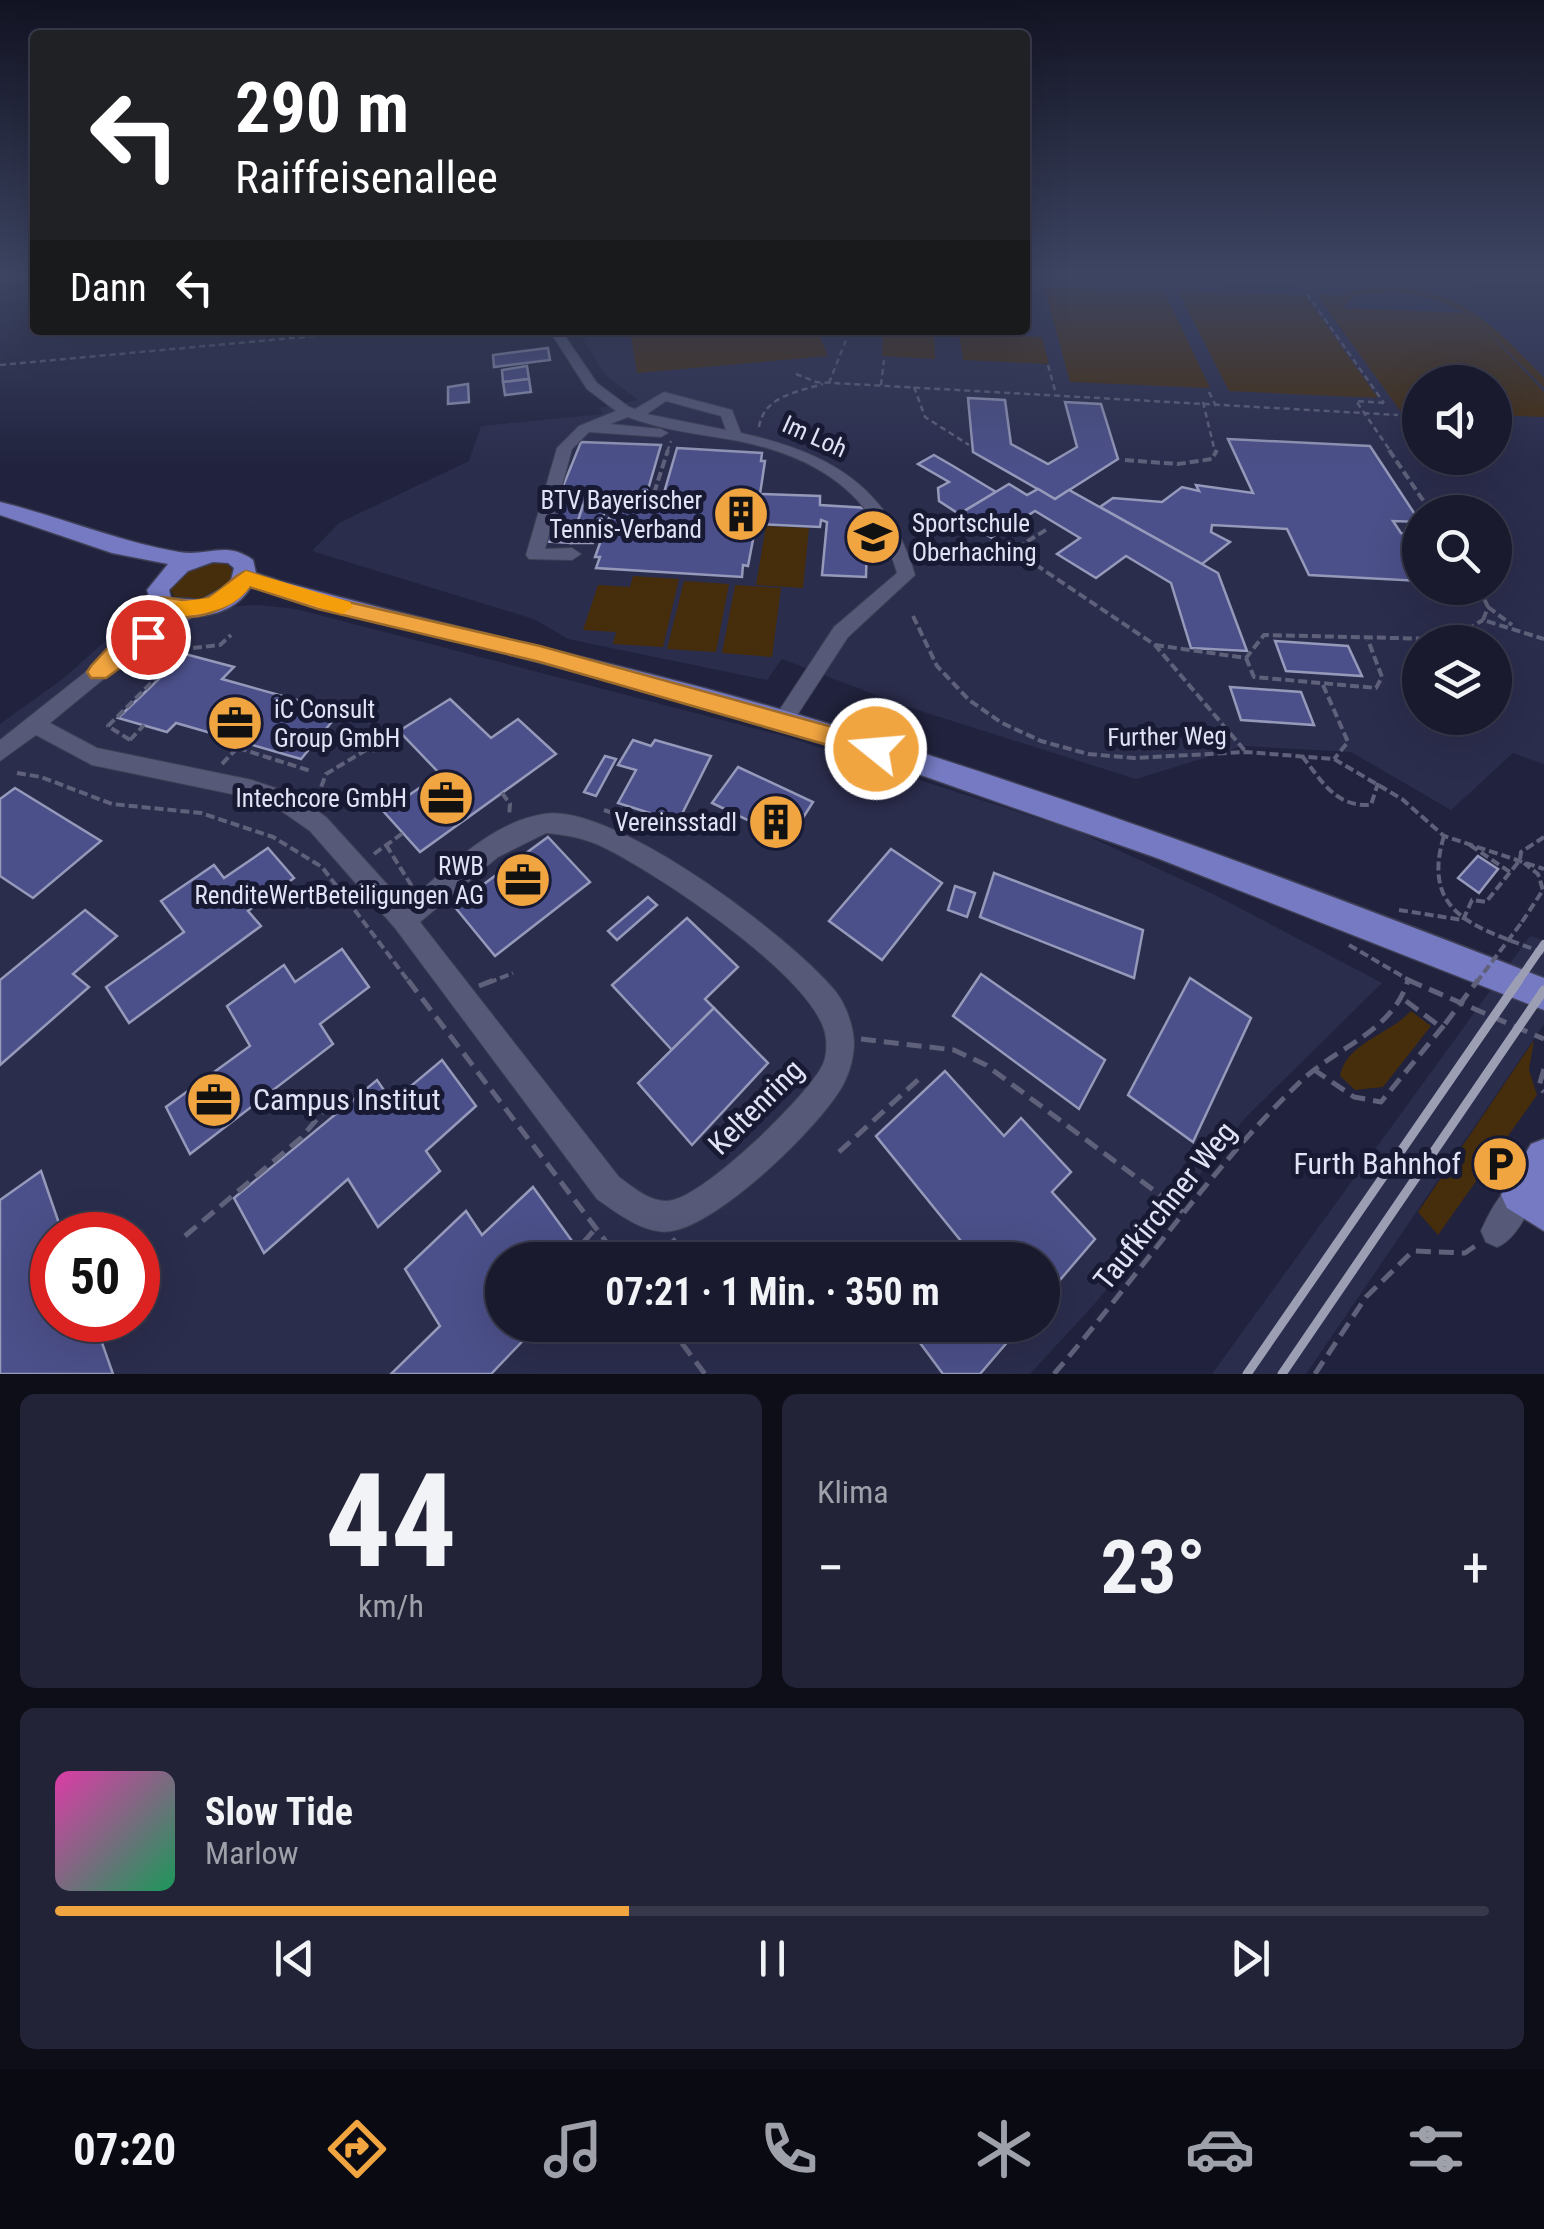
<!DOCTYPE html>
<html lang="de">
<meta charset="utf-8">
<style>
body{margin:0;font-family:"Roboto Condensed",sans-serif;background:#222336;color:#f1f3f6;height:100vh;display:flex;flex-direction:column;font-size:38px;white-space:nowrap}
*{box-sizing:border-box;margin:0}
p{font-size:32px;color:#9fa1aa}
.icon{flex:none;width:55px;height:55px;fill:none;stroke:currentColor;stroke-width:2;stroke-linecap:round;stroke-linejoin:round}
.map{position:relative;height:1374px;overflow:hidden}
.drawer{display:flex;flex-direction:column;gap:20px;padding:20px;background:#0e0e19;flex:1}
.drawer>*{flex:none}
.guide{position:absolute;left:30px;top:30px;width:1000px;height:305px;border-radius:10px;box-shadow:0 10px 40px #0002,0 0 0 2px #37384a;background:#202124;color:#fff;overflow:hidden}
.buttons{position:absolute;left:1402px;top:365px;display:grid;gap:20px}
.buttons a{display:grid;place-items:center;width:110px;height:110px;border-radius:50%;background:#191a2e;box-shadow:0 10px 40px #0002,0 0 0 2px #37384a;font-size:50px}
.speed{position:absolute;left:30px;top:1212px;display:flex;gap:20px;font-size:50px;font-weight:700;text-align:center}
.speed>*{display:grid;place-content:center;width:130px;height:130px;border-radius:50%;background:#191a2e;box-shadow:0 10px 40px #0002,0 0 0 2px #37384a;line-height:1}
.speed .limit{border:15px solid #d22;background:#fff;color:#111}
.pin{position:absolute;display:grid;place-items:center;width:85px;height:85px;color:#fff;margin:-42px;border:5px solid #fff;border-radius:50%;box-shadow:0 2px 10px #0007}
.me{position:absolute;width:110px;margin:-55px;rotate:287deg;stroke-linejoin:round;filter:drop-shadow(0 0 8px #0008)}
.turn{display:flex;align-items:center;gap:35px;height:210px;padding:0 40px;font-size:45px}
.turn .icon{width:130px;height:130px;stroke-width:2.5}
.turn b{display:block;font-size:70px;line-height:85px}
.then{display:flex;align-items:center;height:95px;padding:0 40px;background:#0003;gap:20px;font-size:38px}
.big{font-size:75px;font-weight:700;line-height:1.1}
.drawer .widget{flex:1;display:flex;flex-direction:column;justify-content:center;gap:15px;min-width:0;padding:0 35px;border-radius:15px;background:#222336}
.drawer .dial{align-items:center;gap:0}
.dial b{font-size:130px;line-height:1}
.song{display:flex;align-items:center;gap:30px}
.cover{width:120px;height:120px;border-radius:15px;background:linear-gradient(135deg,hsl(320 70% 55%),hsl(150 70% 35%))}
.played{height:10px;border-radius:5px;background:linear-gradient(90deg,#f1a540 40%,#37384a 40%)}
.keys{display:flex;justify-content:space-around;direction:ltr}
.heat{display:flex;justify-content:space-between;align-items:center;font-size:55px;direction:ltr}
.drawer .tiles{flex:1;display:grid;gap:20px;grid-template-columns:1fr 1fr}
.widget:last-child{grid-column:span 2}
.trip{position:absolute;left:485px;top:1242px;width:575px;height:100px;border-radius:50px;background:#191a2e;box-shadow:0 10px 40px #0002,0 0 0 2px #37384a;font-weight:700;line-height:100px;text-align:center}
.tab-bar{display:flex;height:160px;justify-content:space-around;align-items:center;background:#0a0a12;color:#9fa1aa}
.tab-bar .icon{width:70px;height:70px}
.tab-bar .selected{color:#f1a540}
.tab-bar b{font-size:45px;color:#f1f3f6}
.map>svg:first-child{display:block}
</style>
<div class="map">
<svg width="1544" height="1374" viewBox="0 0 1544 1374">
<rect width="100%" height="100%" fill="#21233e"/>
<g fill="#2b2d4d" fill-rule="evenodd">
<path d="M1288,277L1544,291V764L1513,753L1451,810L1351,752L1243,746L1136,779L905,706L782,659L767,680L568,639L534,619L312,551L339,523L469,461L481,426L603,414L599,408L638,400L606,376L583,340L596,330H1025V303L1036,302L1030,279L1294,290ZM1420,382H1495V458H1420ZM1420,512H1495V588H1420ZM1420,642H1495V718H1420Z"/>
<path d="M257,605L296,609L787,737L1077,831L1215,895L1382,983L1246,1117L1097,1301L1030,1374H0V724L64,678L139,611L177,623L238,606ZM52,1235H138V1320H52ZM502,1260H1042V1325H502Z"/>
<polygon points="1530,936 1544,940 1544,1024 1306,1374 1212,1374"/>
</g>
<g fill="#462d0b" fill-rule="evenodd">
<polygon points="1044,287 1164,291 1210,388 1070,382"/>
<path d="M1368,287C1457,284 1487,319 1544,378V388L1474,317L1544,392V417L1495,415V382H1420V419L1404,416L1316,294L1340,295ZM1396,292L1431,298L1467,313L1343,308L1356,295Z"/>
<polygon points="1178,291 1305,295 1378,398 1229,391"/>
<polygon points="630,330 817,330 828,356 637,373"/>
<polygon points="883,330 934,330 935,359 882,356"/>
<polygon points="959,334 1042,337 1049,364 963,360"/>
<polygon points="766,526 809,528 803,588 756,585"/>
<path d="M211,562L227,564L234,572C226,597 197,604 174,597L170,587L184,570Z"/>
<polygon points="633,576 679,579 663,647 613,644 616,632 583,630 598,585 630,587"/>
<polygon points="684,581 729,584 716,652 667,649"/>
<polygon points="735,585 781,588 772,657 722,653"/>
<path d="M1411,1011L1431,1026L1383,1087L1355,1090L1340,1076C1346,1043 1390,1034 1411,1011Z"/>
<polygon points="1534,1040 1529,1070 1537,1095 1438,1235 1418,1212"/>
</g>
<g fill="#4c508a" stroke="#9599ba" stroke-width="2.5">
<polygon points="548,348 550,360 494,367 493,355"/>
<polygon points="527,366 529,379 503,382 502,370"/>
<polygon points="529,379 531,392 505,395 503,382"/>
<polygon points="468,384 469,402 448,404 448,387"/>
<polygon points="968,398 1005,400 1011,444 1048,464 1077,447 1065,402 1101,404 1118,459 1055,499 973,452"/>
<polygon points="1228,439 1370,446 1420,522 1393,521 1401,533 1408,534 1420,553 1420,581 1309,575 1287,529 1212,525 1211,532 1230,542 1202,564 1100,507 1113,498 1162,502 1182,487 1199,491 1196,485 1253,493"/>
<polygon points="581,442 661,445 647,493 561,491"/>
<polygon points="677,448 762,453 761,461 765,461 760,494 820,496 820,505 868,508 866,577 822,575 827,522 821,520 820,527 756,524 748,566 743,565 742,577 596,568 600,557 595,557 609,518 614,518 617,508 659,510"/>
<polygon points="934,455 953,466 996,492 959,514 939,501 938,488 949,482 918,464"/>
<polygon points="1009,484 1027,495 1038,489 1055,499 1069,490 1218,573 1247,651 1191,648 1171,583 1126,556 1096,578 1057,554 1080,538 1035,511 992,538 956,516"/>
<polygon points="594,492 612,492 607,506 590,505"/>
<polygon points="556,496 586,497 571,543 539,541"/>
<polygon points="583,505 607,506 593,543 571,543"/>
<polygon points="1275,641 1348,646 1362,676 1286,671"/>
<polygon points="185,654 234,667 222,679 340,712 301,759 176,723 167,732 118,718"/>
<polygon points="1230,687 1301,692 1314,725 1241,720"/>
<polygon points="450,699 491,738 518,719 556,754 420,852 384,812 440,774 399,731"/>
<polygon points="384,731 392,740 374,751 366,742"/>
<polygon points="633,740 651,746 655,740 711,756 678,822 618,803 636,770 618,765"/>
<polygon points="605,756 616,759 596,796 584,792"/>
<polygon points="738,767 813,802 789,840 712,803"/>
<polygon points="15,788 101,841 33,898 0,876 0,799"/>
<polygon points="548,837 590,882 495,956 454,906"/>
<polygon points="268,848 294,878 248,911 261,926 129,1023 106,987 184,932 161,901 214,865 224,878"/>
<polygon points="891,849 942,883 882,960 829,921"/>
<polygon points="1478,856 1498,869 1479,893 1458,878"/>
<polygon points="994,873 1143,930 1134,978 980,917"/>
<polygon points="955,886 975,893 967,917 948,910"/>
<polygon points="648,897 657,905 617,940 608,931"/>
<polygon points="85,910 117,936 73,974 89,987 0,1065 0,980"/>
<polygon points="687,918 738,967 705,999 714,1008 672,1050 612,985"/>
<polygon points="342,949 369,987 320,1024 333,1044 190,1154 166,1107 250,1046 227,1006 284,965 295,982"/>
<polygon points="981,974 1105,1060 1079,1109 953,1016"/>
<polygon points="1190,978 1251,1018 1193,1142 1128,1095"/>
<polygon points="714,1008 768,1063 692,1145 638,1083"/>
<polygon points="442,1060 476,1106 426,1151 440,1171 378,1227 348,1179 264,1253 234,1198 377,1080 392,1102"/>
<polygon points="945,1071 1004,1136 1021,1118 1071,1172 1052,1192 1095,1239 1042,1301 1042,1260 972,1260 974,1257 876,1136"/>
<polygon points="41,1171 63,1235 52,1235 52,1320 94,1320 113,1374 0,1374 0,1200"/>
<polygon points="533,1187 572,1241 554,1260 502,1260 502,1325 538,1325 491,1374 391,1374 440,1326 405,1269 466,1211 482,1235"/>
<polygon points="912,1325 1022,1325 980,1374 943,1374 909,1328"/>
</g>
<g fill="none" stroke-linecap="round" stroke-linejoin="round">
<g stroke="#3f4056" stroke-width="2">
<g id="minor">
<path d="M549,330H561L597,383L629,407L635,409L664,392L732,410L741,433C828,452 889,486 915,575L848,637L790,726H776L773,720L834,627L897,573C874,492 814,455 733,440C698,434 662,430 628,417L610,424L661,429L668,433L661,437L589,432L572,449L545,549L572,548L581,554L572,560L529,559L526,555L557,448L579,426L616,411L587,389ZM666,401L721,416L726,430L647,414Z"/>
<path d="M161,597L170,603L145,633L187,605H201L203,610L106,677L50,723L97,748L252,780L293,794L326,817L405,904C445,871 490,822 544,814C615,803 792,938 836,992C846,1005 853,1025 854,1042C854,1056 850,1072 843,1085C819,1128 720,1223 672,1231C646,1236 617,1213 597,1199L395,928L310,831L277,808L251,798L92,765L36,735L0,761V740L92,667L122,648L116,642L119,637L155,599ZM546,833C567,835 585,838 605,848C656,873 822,981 826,1039C827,1049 826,1060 821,1068C802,1101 709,1191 673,1200C653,1205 634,1188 619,1177L420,922L498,857Z"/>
<path d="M1520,1180L1531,1184L1535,1195C1528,1213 1516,1239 1497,1247L1486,1242L1481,1231C1489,1213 1502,1187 1520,1180Z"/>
</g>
</g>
<g stroke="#3f4056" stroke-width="3">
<g id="major">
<path d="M0,502C61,517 117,541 179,552C207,557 226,540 253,560L256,573L280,581C448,628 619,662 786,711C1043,787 1294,880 1544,978V1010L1157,858L881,761L622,684L251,587C231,620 184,622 153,609L147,590L168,564L112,553L0,515ZM213,562L228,563L234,568L230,584L201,600L171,598L169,590L188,571Z"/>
<polygon points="1544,1139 1544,1231 1507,1208 1501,1195 1531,1144"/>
</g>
</g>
<g stroke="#5f617a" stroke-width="2.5" stroke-dasharray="6 4" stroke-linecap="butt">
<polyline points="1520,275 1544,275"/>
<polyline points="1307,294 1384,403"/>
<polyline points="0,365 379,330"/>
<polyline points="1048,365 1056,394"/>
<polyline points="796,374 816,382 1398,415"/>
<polyline points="829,383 850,330"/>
<polyline points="881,385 884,360"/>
<polyline points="914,387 925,417 969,445"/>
<polyline points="1209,392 1216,406"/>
<polyline points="1203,402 1215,452"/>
<polyline points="1384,403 1356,401 1391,452"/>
<path d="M759,427C764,396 797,392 823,384"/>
<polyline points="667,452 671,441"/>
</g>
<g stroke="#5f617a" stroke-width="4" stroke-dasharray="9 4" stroke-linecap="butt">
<polyline points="1389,450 1431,512"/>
<polyline points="1125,460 1178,464 1212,459 1217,450"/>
<polyline points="654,493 668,450"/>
<polyline points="1014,550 1155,645 1246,752"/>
<polyline points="1005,555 1049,528"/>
<polyline points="1479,588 1488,607 1483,620 1544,639"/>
<polyline points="1488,607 1512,625"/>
<polyline points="913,616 937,666 969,700 1002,723 1041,741 1088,754 1134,758 1246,752 1334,759 1402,799 1444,836 1544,869"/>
<polyline points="1155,645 1246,658 1264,635 1437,639 1463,632 1483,620"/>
<polyline points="1246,658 1254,677 1376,688 1382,677 1368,640"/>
<polyline points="1323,685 1348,742 1334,759"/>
<polyline points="130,740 108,726 185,649 220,645 231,635"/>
<polyline points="130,740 144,725"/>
<polyline points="238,748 311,771"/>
<path d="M1302,756C1322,781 1335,807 1371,805L1378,783"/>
<polyline points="222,764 243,742"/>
<polyline points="17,773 41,777 112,804 201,813 273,837 322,867 410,983"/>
<polyline points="502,793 510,804 509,816"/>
<polyline points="325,798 320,790 326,774 371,747"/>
<polyline points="604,810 643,823"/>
<polyline points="639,831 649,813"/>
<path d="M1444,836C1419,917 1482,929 1544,953"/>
<polyline points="386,845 413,888"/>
<polyline points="1470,845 1510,872"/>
<polyline points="374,854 403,833"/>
<polyline points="1399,910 1463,920"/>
<polyline points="1463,920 1472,900 1486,902 1520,860 1521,852 1544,837"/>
<polyline points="1522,922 1543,890 1538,874 1524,863"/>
<polyline points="1349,945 1414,983"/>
<polyline points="488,983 513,973"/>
</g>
<g stroke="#5f617a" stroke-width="5" stroke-dasharray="15 8" stroke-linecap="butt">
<polyline points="408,980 620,1260"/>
<polyline points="1408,980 1544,1039"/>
<polyline points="479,986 494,980"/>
<polyline points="1406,1001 1442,1028"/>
<polyline points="861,1039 954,1050 986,1065 1183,1212"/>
<polyline points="1313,1069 1354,1097 1381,1102 1445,1024"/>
<polyline points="1544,1069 1539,1086 1544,1092"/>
<polyline points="839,1152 920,1078"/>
<polyline points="185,1236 301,1138 333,1100"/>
<polyline points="568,1260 596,1228"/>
<polyline points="651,1260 676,1239"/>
<polyline points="553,1325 563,1342"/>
<polyline points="668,1325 705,1374"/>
<path d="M1054,1374C1137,1278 1209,1170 1300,1082C1336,1047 1393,1032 1408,980"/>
<polyline points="1315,1374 1366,1297 1413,1251 1465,1253 1478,1244"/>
</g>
<use href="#minor" fill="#565a78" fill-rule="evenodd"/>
<use href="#major" fill="#757ac2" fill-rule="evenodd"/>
<polyline stroke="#9c9fb4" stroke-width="8" points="1517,983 1544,944"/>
<g stroke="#9c9fb4" stroke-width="9">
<polyline points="1247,1374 1519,980"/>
<polyline points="1282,1374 1544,990"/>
</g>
<polyline stroke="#5f617a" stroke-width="4" stroke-dasharray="9 4" stroke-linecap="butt" points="1476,983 1522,922"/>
<polyline stroke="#5f617a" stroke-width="5" stroke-dasharray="15 8" stroke-linecap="butt" points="1445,1024 1478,980"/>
</g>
<linearGradient id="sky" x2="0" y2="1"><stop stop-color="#121322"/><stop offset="0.59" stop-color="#3d4563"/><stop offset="1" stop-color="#3d4563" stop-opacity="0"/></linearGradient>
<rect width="1544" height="467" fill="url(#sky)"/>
<path fill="#f1a540" stroke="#9d6b2a" stroke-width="2.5" d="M246,571L322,596L540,646L876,739L885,742L888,749L885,756L876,759L540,662L318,609L250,587C230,610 194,624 164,613L149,630L159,637L156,642L106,678H91L87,672L91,666L154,598C170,594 185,605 204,599C222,593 230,577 246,571Z"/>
<path fill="#f59e0b" d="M246,571L350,602L353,607L342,614L250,586C234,611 204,613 177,617L166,610L177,602L209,598Z"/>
<defs>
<g id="building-disc" transform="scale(2.875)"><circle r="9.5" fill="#f1a540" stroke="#181a34"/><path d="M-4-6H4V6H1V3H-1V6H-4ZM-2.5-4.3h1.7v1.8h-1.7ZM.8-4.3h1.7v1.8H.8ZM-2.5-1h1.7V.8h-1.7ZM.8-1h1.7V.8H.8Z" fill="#111"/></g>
<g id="school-disc" transform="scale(2.875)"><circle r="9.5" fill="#f1a540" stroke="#181a34"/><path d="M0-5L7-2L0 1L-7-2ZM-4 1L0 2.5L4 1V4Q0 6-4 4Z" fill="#111"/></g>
<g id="office-disc" transform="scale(2.875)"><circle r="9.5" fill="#f1a540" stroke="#181a34"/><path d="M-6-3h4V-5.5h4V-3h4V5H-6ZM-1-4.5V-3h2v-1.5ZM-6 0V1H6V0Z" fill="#111"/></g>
<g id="parking-disc" transform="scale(2.875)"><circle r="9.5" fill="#f1a540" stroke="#181a34"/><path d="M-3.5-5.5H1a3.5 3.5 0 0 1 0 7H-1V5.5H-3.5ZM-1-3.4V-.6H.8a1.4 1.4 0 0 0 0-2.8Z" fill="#111"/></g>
</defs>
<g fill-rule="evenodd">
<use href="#building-disc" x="741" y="514"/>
<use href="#school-disc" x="873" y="537"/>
<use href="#office-disc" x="235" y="723"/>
<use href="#office-disc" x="446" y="798"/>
<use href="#building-disc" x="776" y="822"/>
<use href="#office-disc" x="523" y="880"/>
<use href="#office-disc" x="214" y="1100"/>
<use href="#parking-disc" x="1500" y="1164"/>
</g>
<g text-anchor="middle" stroke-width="10" stroke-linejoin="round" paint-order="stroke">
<g font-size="25" fill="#e0e3f5" stroke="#181a34">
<text transform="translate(815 436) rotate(24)" y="9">Im Loh</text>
<text transform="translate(1167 736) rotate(-1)" y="9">Further Weg</text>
</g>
<g font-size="25" fill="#e0e3f5" stroke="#181a34" text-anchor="end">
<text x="702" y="509">BTV Bayerischer<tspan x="702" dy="29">Tennis-Verband</tspan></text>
<text x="912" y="532" text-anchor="start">Sportschule<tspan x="912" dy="29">Oberhaching</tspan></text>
<text x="274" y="718" text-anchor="start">iC Consult<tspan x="274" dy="29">Group GmbH</tspan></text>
<text x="407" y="807">Intechcore GmbH</text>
<text x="737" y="831">Vereinsstadl</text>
<text x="484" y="875">RWB<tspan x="484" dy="29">RenditeWertBeteiligungen AG</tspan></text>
</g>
<g font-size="30" fill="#e0e3f5" stroke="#181a34" text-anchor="start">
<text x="253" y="1110">Campus Institut</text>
<text x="1461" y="1174" text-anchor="end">Furth Bahnhof</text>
</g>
<g font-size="30" fill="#e0e3f5" stroke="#181a34">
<text transform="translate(756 1107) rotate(-45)" y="10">Keltenring</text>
<text transform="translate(1165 1206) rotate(-51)" y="10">Taufkirchner Weg</text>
</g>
</g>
</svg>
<div class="buttons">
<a><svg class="icon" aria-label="sound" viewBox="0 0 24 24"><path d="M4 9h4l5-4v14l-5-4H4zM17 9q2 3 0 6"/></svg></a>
<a><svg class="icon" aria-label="search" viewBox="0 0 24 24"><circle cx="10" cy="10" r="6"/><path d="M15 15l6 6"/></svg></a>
<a><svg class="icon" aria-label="layers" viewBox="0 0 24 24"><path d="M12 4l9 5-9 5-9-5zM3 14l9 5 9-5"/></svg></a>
</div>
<div class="speed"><div class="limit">50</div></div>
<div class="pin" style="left:148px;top:637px;background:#d93025"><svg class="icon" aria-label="arrive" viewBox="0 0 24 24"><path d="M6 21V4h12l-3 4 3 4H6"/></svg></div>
<svg class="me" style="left:876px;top:749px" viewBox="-20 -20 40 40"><circle r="17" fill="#f1a540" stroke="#fff" stroke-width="3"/><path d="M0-11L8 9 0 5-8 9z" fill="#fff"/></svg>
<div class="trip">07:21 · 1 Min. · 350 m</div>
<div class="guide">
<div class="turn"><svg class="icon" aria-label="left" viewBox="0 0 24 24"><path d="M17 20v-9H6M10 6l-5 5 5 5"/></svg><div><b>290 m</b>Raiffeisenallee</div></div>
<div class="then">Dann<svg class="icon" aria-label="left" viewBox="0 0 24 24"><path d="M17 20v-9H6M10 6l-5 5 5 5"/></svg></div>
</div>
</div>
<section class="drawer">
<div class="tiles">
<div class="widget dial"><b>44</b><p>km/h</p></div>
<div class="widget"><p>Klima</p>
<div class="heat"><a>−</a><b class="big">23°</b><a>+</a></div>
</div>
<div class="widget">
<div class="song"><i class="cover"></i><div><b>Slow Tide</b><p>Marlow</p></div></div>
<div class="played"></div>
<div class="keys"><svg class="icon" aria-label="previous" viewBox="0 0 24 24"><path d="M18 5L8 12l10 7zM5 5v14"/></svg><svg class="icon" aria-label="pause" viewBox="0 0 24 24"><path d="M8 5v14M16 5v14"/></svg><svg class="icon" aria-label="next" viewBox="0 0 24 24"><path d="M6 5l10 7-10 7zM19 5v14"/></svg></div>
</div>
</div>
</section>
<nav class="tab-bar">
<b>07:20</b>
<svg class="icon selected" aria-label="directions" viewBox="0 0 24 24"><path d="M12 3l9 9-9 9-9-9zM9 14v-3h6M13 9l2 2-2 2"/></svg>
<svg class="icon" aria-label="music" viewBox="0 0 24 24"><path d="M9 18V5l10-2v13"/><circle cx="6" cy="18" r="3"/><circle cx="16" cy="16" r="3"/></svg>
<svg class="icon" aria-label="phone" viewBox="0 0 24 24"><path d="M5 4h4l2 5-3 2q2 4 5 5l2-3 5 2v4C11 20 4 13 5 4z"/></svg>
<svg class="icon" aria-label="climate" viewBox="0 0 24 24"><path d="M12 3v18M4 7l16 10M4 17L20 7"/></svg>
<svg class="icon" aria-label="car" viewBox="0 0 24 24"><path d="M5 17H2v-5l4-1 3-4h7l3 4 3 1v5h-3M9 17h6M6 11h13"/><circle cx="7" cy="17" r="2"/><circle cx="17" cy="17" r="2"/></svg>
<svg class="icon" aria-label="filters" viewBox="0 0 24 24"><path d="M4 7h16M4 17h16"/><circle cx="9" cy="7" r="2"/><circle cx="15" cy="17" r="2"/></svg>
</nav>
